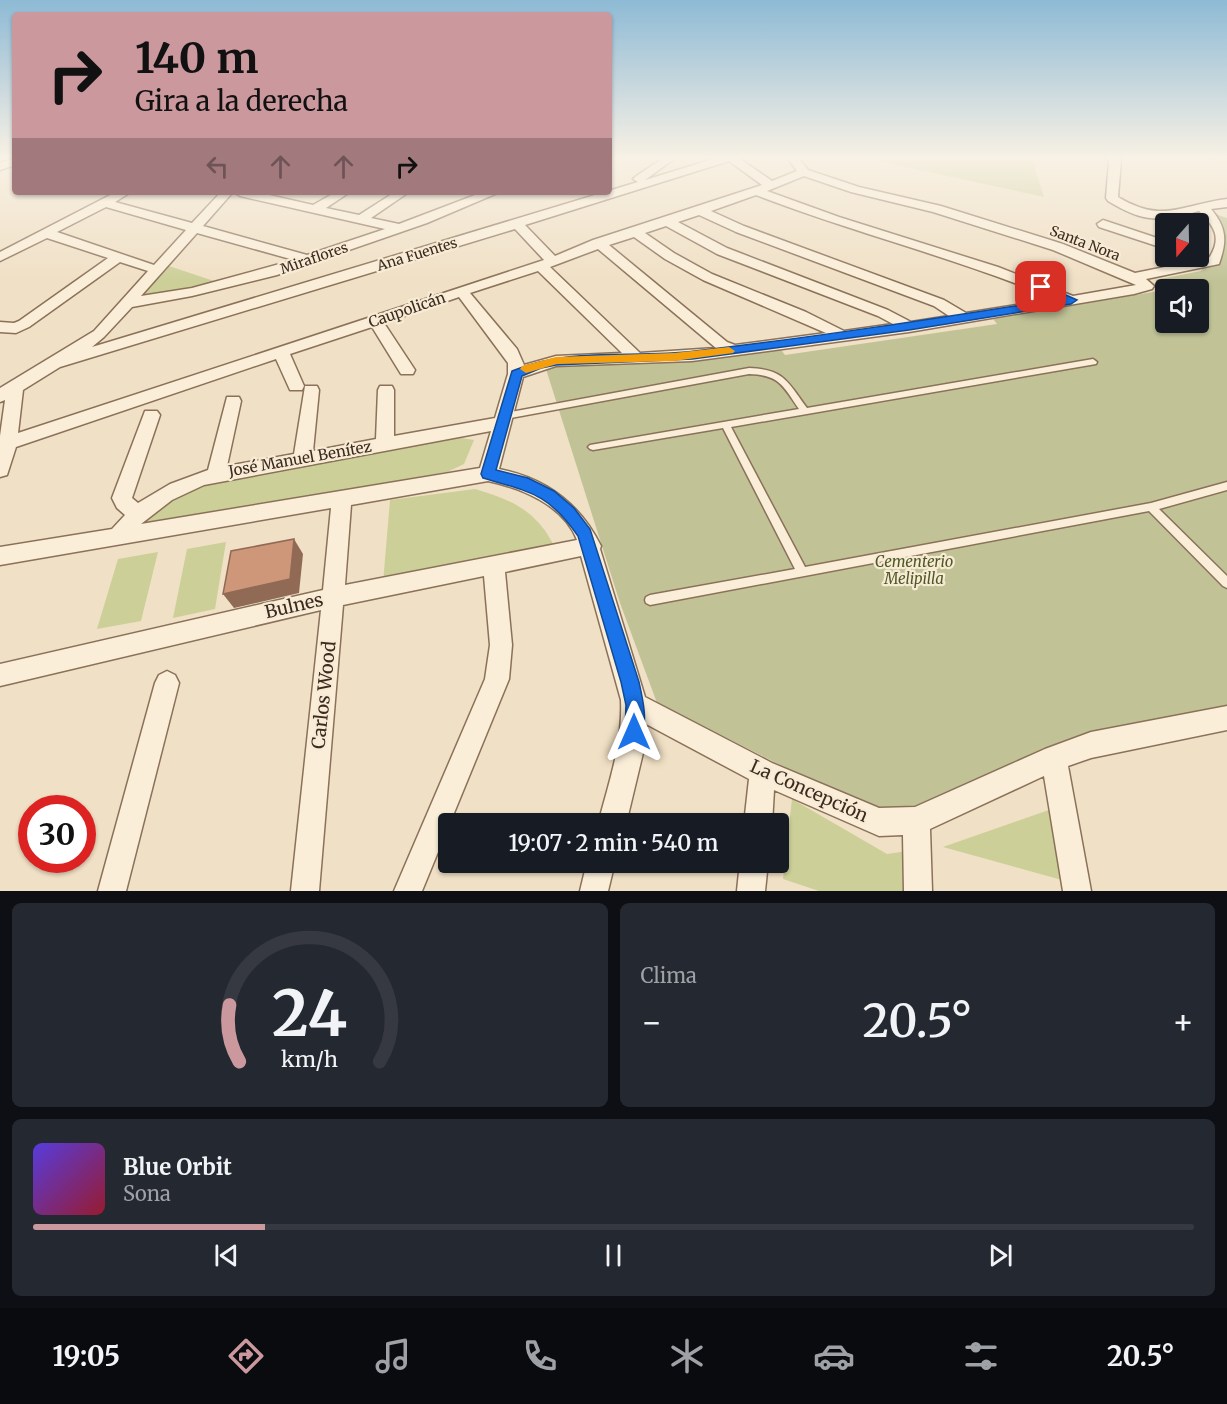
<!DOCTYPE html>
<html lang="es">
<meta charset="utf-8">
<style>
body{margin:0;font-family:Merriweather,serif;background:#242831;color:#f1f3f6;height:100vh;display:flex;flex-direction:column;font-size:22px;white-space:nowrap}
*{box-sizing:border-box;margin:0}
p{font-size:20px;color:#9ea1a6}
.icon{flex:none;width:33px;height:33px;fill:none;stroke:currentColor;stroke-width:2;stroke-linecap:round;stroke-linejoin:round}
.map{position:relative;height:891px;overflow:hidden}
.sheet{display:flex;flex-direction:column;gap:12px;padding:12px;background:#0d0f14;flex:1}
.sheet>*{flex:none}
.guide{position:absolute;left:12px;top:12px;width:600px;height:183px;border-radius:6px;box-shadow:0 2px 4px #0004;background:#cb989d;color:#111;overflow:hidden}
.needle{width:39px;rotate:200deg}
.fabs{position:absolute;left:1155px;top:213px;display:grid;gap:12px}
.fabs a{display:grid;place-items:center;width:54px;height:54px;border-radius:6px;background:#171b24;box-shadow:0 2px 4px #0004;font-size:30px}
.speed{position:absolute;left:18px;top:795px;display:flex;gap:12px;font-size:30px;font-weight:700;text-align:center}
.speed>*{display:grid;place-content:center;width:78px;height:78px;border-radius:50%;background:#171b24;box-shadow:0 2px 4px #0004;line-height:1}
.speed .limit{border:9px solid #d22;background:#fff;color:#111}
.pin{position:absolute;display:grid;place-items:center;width:51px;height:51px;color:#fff;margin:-26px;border-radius:12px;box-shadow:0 3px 9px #0006}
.me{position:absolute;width:66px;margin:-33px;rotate:0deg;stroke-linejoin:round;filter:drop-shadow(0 0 4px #0008)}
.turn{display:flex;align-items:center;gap:21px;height:126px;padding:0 24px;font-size:27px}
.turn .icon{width:78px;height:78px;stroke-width:2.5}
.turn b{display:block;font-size:42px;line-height:51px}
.lanes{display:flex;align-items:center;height:57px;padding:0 24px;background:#0003;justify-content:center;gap:30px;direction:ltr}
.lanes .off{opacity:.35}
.big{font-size:45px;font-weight:600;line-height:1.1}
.sheet .tile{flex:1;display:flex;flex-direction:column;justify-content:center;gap:9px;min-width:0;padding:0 21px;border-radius:9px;background:#242831}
.sheet .dial{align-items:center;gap:0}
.dial svg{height:156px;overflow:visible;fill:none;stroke:#363941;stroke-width:7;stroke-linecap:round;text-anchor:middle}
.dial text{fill:#f1f3f6;stroke:none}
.song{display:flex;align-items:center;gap:18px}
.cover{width:72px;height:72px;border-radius:9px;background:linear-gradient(135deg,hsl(250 70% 55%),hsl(350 70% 35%))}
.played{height:6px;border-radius:3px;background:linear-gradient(90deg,#cb989d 20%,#363941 20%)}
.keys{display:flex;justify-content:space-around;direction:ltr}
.heat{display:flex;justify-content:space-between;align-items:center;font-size:33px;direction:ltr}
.sheet .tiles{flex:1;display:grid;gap:12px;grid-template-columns:1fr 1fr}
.tile:last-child{grid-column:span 2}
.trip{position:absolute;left:438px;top:813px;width:351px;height:60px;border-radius:6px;background:#171b24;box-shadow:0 2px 4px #0004;font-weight:600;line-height:60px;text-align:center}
.menu{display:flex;height:96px;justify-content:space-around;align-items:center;background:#090b0e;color:#9ea1a6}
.menu .icon{width:42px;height:42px}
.menu .selected{color:#cb989d}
.menu b{font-size:27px;color:#f1f3f6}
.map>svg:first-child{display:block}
</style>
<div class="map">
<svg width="1227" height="891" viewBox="0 0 1227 891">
<rect width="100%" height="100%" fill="#f0e0c5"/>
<g fill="#cccf98">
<polygon points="855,156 1031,156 1044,197"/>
<polygon points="169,266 217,282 147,296 143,294"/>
<polygon points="455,437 474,440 464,464 447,472 144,525 148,513 164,501 206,483"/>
<path d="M475,489C515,501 539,512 557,552L383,583L390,500Z"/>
<polygon points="226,542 215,609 173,618 187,549"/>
<polygon points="158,552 141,621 97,629 118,559"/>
<polygon points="792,799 887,854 915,850 915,891 819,891 783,879"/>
<polygon points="1066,804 1080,885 943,847"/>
</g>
<polygon fill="#c1c397" points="1209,212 1227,218 1227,715 892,821 657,703 620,603 545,366 675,362 779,347 785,355 997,324 993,319 1165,290 1166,322 1198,322 1198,290 1168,289 1155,280 1201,271 1221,243"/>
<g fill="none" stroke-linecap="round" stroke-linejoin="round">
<g stroke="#8b715a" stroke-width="3">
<path id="service" d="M1093,359L1097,362L1096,364L731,427L805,567L1151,503L1227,482V490L1159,509L1227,576V588L1223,586L1149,511L650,605L646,603L645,600L646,597L650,595L795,569L723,428L593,450L590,449L588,447L590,445L799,409C783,386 780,375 749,374L505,419L501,416L505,413L749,368C784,369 788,382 807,408Z"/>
</g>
<g stroke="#8b715a" stroke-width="3">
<g id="minor">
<path d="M666,156H678L645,180L723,156H736L772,181L797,171L786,156H797L808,170L859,187L941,206L1063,244L1135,273L1209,258C1222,238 1215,227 1199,211C1159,222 1144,223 1108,201L1106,198L1109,161L1105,156H1117L1121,160L1118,197C1163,224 1180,205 1227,199V207L1211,209C1227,228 1227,241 1219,264L1146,279L1154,286L1152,289L1134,294L909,332L692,361L556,366L523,377L499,469C546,478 580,504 601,546L600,549L645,697L772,763L879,808L915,807L1045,749L1091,732L1227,706V730L1091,758L1068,766L1091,891H1063L1044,776L930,829L932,891H904L903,835L879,836L774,790L772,824H744L749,779L646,724L643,753L626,824H598C609,782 623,743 621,700L581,556L505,572L512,645L509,679L422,891H394L485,679L490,645L484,576L343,605L319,891H291L321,610L0,686V664L323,590L331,508L0,565V547L112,529L125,515L117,508L112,498L145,411H157L160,415L132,498L138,503L170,484L208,470L227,397H239L241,401L227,466L294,454L305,386H317L319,390L313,451L376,439L378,390L380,386H392L394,390V436L495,418L508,374V363L459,297L384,323L415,370L413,374H401L372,327L290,354L304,386L302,390H290L276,359L16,447L7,475L0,477V436L5,400L0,402V388L94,331L148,271L120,262L29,327L16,333L0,332V322L14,323L19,321L108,258L47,238L0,261V252L116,192H131L115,202L192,223L221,192H233L203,226L307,255L385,229L240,196L234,192H256L313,205L336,192H350L326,208L359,215L395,192H409L371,218L399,224L483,192H500L427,223L277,275L192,296L132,307L104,337L92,347L638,182L633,179L635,177ZM729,161L762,185L593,240L555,256L525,225ZM804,176L851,192L933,212L1053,250L1136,285L1073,296L998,267L839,217L767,191ZM756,195C854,233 957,258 1055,299L966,313L944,300L744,226L711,211ZM106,207L186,230L154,265L57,232ZM699,215L736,232L934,306L949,316L911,322L888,310L727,248L678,222ZM666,226L717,254L878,316L893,324L844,331L806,312L712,274L674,253L645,233ZM515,229L544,260L18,433L23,390L60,367ZM197,233L294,260L192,288L141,296ZM634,237L665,259L703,280L826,333L735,345L727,342L609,245ZM598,249L716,348L640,353L550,267ZM538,271L622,353L556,356L524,365L517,349L470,293ZM491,431L480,468L141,524L172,500L204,485ZM488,481C521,488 564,505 577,540L345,585L351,505Z"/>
<polygon points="15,158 15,165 0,170 0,163"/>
<polygon points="1103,220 1166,241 1166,249 1099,227 1097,224"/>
<polygon points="167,671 175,675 179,683 126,891 98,891 155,683 159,675"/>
<polygon points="587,862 615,862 608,891 580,891"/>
<polygon points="740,862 768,862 765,891 737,891"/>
</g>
</g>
<polyline stroke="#8b715a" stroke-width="2" stroke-dasharray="3 2" stroke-linecap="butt" points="1200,156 1209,159 1227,158"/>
<use href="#service" fill="#faeed8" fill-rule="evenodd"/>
<use href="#minor" fill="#faeed8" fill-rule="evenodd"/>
</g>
<g fill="#916a55">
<polygon points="0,156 7,156 0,159"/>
<polygon points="294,539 303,554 299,593 234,608 223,594"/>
</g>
<polygon fill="#cf9779" stroke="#916a55" stroke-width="1.5" points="294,539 290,579 223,594 231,551"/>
<linearGradient id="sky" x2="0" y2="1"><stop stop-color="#8ebad5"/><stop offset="0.56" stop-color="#f8f1e5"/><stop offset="1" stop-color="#f8f1e5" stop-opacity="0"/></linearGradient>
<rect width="1227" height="281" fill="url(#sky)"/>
<path fill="#1a73e8" stroke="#114b97" stroke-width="1.5" d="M1041,284L1077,300L1071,304L909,330L692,359L556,365L541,368L522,376L496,470L528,478L554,491L574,508L590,529L639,682C643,700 648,721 641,738L634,741L628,738L625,732L626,705L621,682L578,536C548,493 530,492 483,478L481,474L512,371C570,346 634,359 695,351C817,337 938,318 1059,299L1037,289L1036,287Z"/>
<polygon fill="#f59e0b" points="729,347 735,351 733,353 674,361 557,364 526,373 520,369 522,366 556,357 674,353"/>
<g text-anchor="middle" stroke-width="4.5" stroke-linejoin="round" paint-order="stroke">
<g font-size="14" fill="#3b2a1e" stroke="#f7ebd5">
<text transform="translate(1085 243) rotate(21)" y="5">Santa Nora</text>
<text transform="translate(417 254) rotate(-17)" y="5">Ana Fuentes</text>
<text transform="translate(314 258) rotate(-19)" y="5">Miraflores</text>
</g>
<g font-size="15" fill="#3b2a1e" stroke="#f7ebd5">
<text transform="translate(407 310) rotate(-19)" y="5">Caupolicán</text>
<text transform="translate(300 459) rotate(-10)" y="5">José Manuel Benítez</text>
</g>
<g font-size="15" font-style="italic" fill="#4f5824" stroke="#f7ebd5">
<text x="914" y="567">Cementerio<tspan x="914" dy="17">Melipilla</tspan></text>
</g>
<g font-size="18" fill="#3b2a1e" stroke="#f7ebd5">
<text transform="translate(294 606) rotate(-13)" y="6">Bulnes</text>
<text transform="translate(324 695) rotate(-84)" y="6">Carlos Wood</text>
<text transform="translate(809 791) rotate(24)" y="6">La Concepción</text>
</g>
</g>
</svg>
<div class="fabs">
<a><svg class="needle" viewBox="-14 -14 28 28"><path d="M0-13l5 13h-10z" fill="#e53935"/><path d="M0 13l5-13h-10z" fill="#9ea1a6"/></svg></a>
<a><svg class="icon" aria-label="sound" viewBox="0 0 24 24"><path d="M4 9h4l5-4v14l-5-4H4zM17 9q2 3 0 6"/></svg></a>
</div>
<div class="speed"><div class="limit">30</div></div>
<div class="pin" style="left:1041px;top:287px;background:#d93025"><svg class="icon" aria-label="arrive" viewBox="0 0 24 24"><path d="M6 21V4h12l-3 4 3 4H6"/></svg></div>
<svg class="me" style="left:634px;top:732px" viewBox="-20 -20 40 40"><path d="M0-17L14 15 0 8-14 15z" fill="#1a73e8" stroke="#fff" stroke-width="4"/></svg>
<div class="trip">19:07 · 2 min · 540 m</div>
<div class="guide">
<div class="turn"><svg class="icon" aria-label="right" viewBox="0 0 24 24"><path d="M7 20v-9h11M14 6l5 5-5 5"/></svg><div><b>140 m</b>Gira a la derecha</div></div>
<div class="lanes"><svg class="icon off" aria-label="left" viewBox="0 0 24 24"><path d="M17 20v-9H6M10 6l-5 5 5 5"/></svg><svg class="icon off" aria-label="ahead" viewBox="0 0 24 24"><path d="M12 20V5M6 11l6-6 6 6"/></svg><svg class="icon off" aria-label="ahead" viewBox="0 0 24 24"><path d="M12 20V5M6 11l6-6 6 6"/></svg><svg class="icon" aria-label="right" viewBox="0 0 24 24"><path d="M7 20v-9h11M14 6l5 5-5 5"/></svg></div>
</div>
</div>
<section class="sheet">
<div class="tiles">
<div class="tile dial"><svg viewBox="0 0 100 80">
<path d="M14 69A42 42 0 1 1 86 69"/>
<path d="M14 69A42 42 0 0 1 9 40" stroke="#cb989d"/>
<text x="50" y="56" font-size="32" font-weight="700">24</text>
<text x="50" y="72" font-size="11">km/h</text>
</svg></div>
<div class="tile"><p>Clima</p>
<div class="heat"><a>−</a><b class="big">20.5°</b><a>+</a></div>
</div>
<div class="tile">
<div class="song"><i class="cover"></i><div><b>Blue Orbit</b><p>Sona</p></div></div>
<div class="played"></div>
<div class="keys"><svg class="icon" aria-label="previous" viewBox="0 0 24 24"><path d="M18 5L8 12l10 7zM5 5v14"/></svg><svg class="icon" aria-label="pause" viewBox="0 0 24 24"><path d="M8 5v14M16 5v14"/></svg><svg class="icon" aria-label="next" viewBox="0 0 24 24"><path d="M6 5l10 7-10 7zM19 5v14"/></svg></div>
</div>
</div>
</section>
<nav class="menu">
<b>19:05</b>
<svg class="icon selected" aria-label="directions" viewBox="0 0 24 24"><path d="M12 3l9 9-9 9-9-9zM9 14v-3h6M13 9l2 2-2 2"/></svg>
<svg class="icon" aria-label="music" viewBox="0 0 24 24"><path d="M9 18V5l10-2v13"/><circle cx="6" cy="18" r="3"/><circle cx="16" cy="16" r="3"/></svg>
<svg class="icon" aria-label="phone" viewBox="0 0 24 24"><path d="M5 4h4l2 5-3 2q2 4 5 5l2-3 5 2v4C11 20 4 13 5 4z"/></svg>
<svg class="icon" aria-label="climate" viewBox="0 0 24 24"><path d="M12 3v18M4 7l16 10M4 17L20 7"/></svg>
<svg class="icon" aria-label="car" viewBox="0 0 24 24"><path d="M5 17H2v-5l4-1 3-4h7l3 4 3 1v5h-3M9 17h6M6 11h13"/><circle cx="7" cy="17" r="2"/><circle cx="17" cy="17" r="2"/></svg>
<svg class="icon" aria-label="filters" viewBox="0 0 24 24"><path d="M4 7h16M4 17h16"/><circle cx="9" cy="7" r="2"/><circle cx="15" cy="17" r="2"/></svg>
<b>20.5°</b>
</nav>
